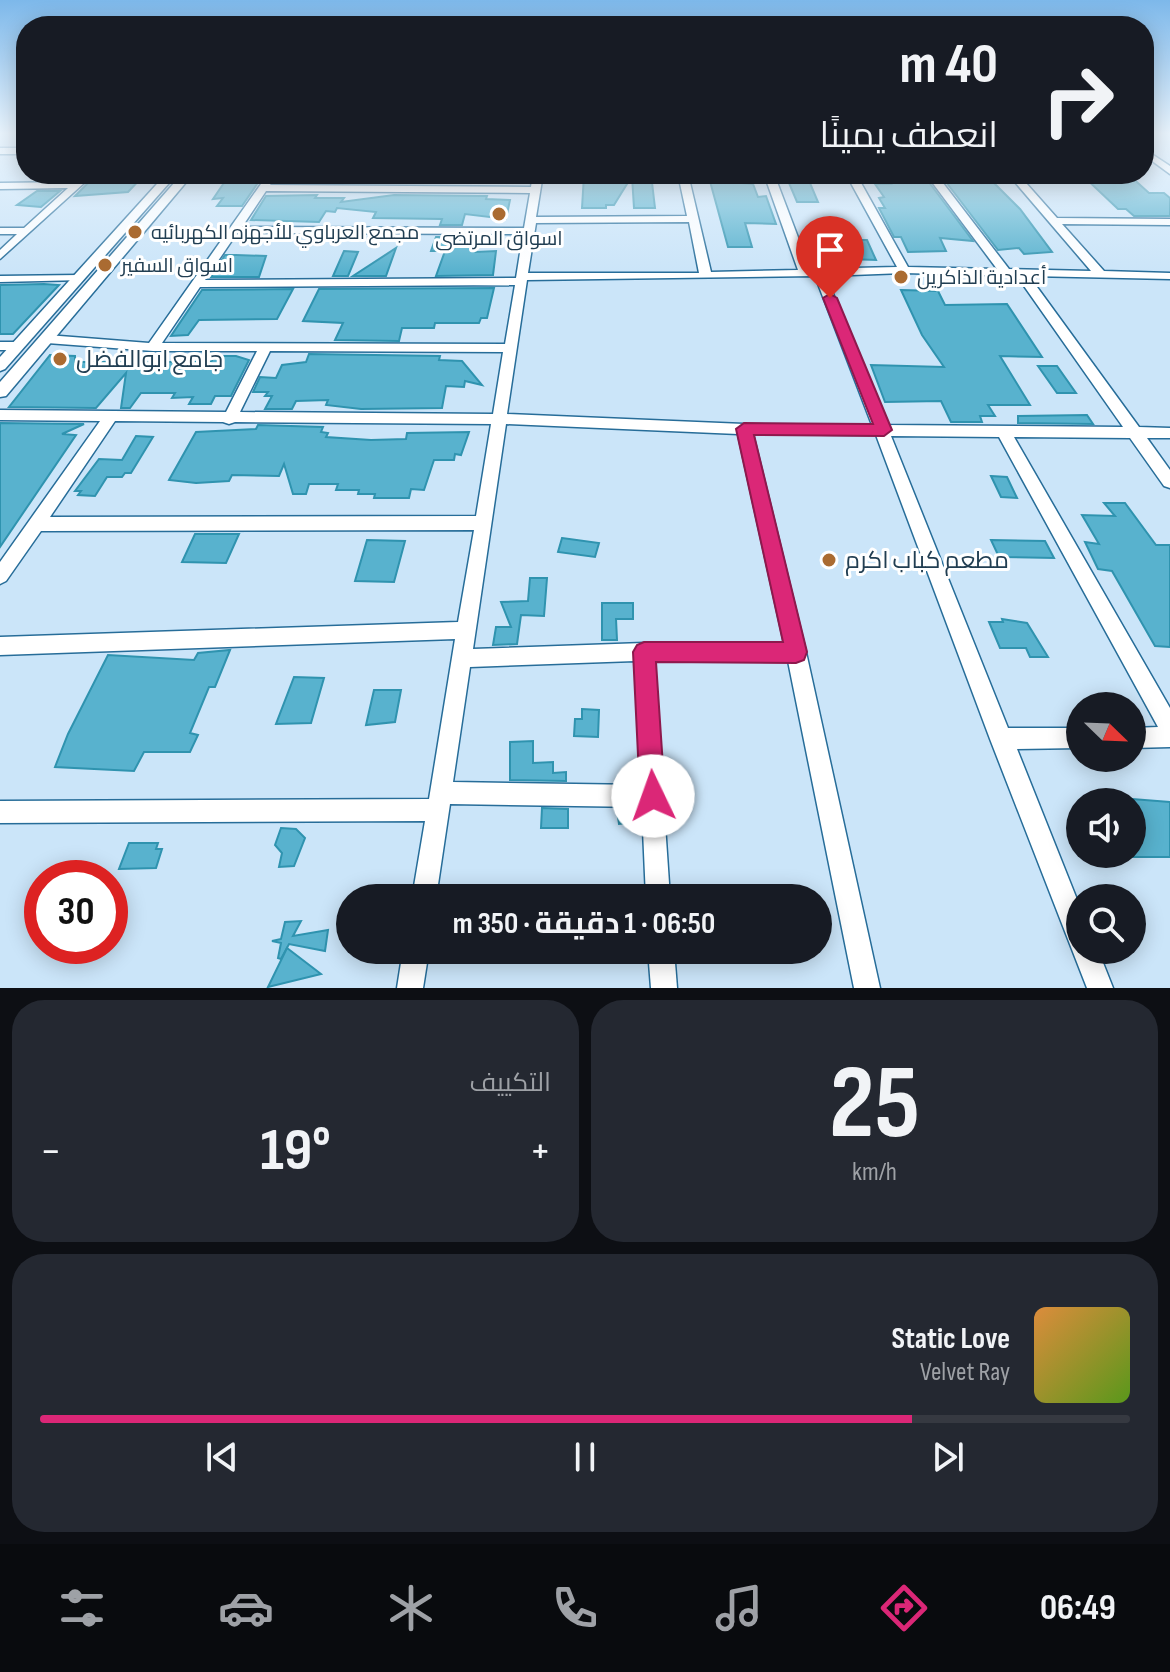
<!DOCTYPE html>
<html lang="ar">
<meta charset="utf-8">
<style>
body{margin:0;font-family:"Sofia Sans Condensed",Cairo,sans-serif;background:#242831;color:#f1f3f6;direction:rtl;height:100vh;display:flex;flex-direction:column;font-size:30px;white-space:nowrap}
*{box-sizing:border-box;margin:0}
p{font-size:26px;color:#9ea1a6}
.icon{flex:none;width:44px;height:44px;fill:none;stroke:currentColor;stroke-width:2;stroke-linecap:round;stroke-linejoin:round}
.map{position:relative;height:988px;overflow:hidden;direction:ltr}
.sheet{display:flex;flex-direction:column;gap:12px;padding:12px;background:#0d0f14;flex:1}
.sheet>*{flex:none}
.banner{position:absolute;left:16px;top:16px;width:1138px;height:168px;border-radius:32px;box-shadow:0 4px 20px #0003;direction:rtl;background:#171b24;color:#f1f3f6;overflow:hidden}
.needle{width:52px;rotate:113deg}
.buttons{position:absolute;left:1066px;top:692px;display:grid;gap:16px}
.buttons a{display:grid;place-items:center;width:80px;height:80px;border-radius:50%;background:#171b24;box-shadow:0 4px 20px #0003;font-size:40px}
.speed{position:absolute;left:24px;top:860px;display:flex;gap:16px;font-size:40px;font-weight:700;text-align:center}
.speed>*{display:grid;place-content:center;width:104px;height:104px;border-radius:50%;background:#171b24;box-shadow:0 4px 20px #0003;line-height:1}
.speed .limit{border:12px solid #d22;background:#fff;color:#111}
.pin{position:absolute;display:grid;place-items:center;width:68px;height:68px;color:#fff;margin:-82px -34px;border-radius:50% 50% 50% 0;rotate:-45deg;box-shadow:0 0 8px #0007}
.pin .icon{rotate:45deg}
.me{position:absolute;width:88px;margin:-44px;rotate:357deg;stroke-linejoin:round;filter:drop-shadow(0 0 6px #0008)}
.turn{display:flex;align-items:center;gap:28px;height:168px;padding:0 24px;font-size:36px}
.turn .icon{width:104px;height:104px;stroke-width:2.5}
.turn b{display:block;font-size:56px;line-height:68px}
.big{font-size:60px;font-weight:700;line-height:1.1}
.sheet .tile{flex:1;display:flex;flex-direction:column;justify-content:center;gap:12px;min-width:0;padding:0 28px;border-radius:32px;background:#242831}
.sheet .dial{align-items:center;gap:0}
.dial b{font-size:104px;line-height:1}
.song{display:flex;align-items:center;gap:24px}
.cover{width:96px;height:96px;border-radius:12px;background:linear-gradient(135deg,hsl(30 70% 55%),hsl(90 70% 35%))}
.played{height:8px;border-radius:4px;background:linear-gradient(90deg,#db2777 80%,#363941 80%)}
.keys{display:flex;justify-content:space-around;direction:ltr}
.heat{display:flex;justify-content:space-between;align-items:center;font-size:44px;direction:ltr}
.sheet .tiles{flex:1;display:grid;gap:12px;grid-template-columns:1fr 1fr}
.tile:last-child{grid-column:span 2}
.trip{position:absolute;left:336px;top:884px;width:496px;height:80px;border-radius:40px;background:#171b24;box-shadow:0 4px 20px #0003;font-weight:700;line-height:80px;text-align:center;direction:rtl}
.dock{display:flex;height:128px;justify-content:space-around;align-items:center;background:#090b0e;color:#9ea1a6}
.dock .icon{width:56px;height:56px}
.dock .selected{color:#db2777}
.dock b{font-size:36px;color:#f1f3f6}
.map>svg:first-child{display:block}
</style>
<div class="map">
<svg width="1170" height="988" viewBox="0 0 1170 988">
<rect width="100%" height="100%" fill="#cbe5f9"/>
<g fill="#58b2ce" stroke="#2f93af" stroke-width="2">
<polygon points="97,174 145,174 128,192 75,196"/>
<polygon points="230,174 264,174 242,206 217,206 223,198 213,199"/>
<polygon points="631,174 651,174 655,208 634,208 632,176 614,205 606,205 606,208 582,208 584,175"/>
<polygon points="708,174 729,174 731,182 753,184 758,197 766,196 776,224 745,223 752,247 728,247"/>
<polygon points="1081,174 1128,174 1149,193 1164,193 1170,198 1170,216 1134,216 1126,209 1118,209"/>
<polygon points="925,177 973,241 940,238 946,251 908,252 901,237 894,237 879,208 885,208 879,198 884,197 875,184 891,184 887,178"/>
<polygon points="943,178 989,178 1020,209 1052,252 1024,254 1019,248 998,250"/>
<polygon points="789,183 810,183 818,202 797,202"/>
<polygon points="37,191 60,191 41,207 17,205"/>
<polygon points="317,195 315,198 344,198 341,202 394,195 487,196 486,199 510,200 506,219 465,214 462,225 440,225 442,219 373,218 376,212 337,208 335,212 326,211 319,222 251,220 266,196"/>
<polygon points="436,237 459,237 458,241 479,241 476,252 496,251 493,275 436,276 445,251 431,251"/>
<polygon points="847,240 867,240 876,260 849,259"/>
<polygon points="396,248 386,276 353,276"/>
<polygon points="344,251 358,252 348,276 333,276"/>
<polygon points="225,255 236,255 266,256 259,277 211,277"/>
<polygon points="0,285 44,284 59,285 13,334 0,334"/>
<polygon points="494,288 487,318 481,318 479,323 435,323 434,328 402,328 399,341 335,340 343,323 303,321 319,289"/>
<polygon points="293,289 277,319 199,320 188,335 171,336 202,290"/>
<polygon points="901,290 938,291 945,305 1007,304 1042,357 1000,356 1030,405 988,405 995,416 980,416 982,422 951,422 941,401 885,402 871,365 944,367 922,335"/>
<polygon points="309,354 440,356 439,360 462,361 482,385 465,381 464,387 446,386 442,408 361,409 326,405 328,400 296,401 292,409 265,409 272,396 265,396 268,392 253,392 260,377 276,378 282,365 306,362"/>
<polygon points="50,355 75,356 75,362 211,362 214,356 236,356 249,360 231,396 215,396 211,404 189,404 193,397 172,398 175,393 141,393 130,408 121,408 126,373 96,408 9,407"/>
<polygon points="1038,366 1057,366 1076,393 1057,393"/>
<polygon points="1087,415 1093,424 1018,423 1018,416"/>
<polygon points="0,423 84,424 62,434 76,435 0,547"/>
<polygon points="258,425 323,427 321,432 328,433 326,437 371,440 406,439 407,433 469,432 461,455 455,454 454,460 434,460 424,490 411,489 409,498 374,498 375,494 358,494 359,490 336,490 338,484 309,484 306,494 293,494 284,464 279,476 232,475 229,481 196,483 169,480 196,432 256,429"/>
<polygon points="136,436 153,437 131,473 125,473 122,477 107,477 95,496 78,495 81,491 75,491 99,459 122,460"/>
<polygon points="991,476 1007,477 1017,498 1001,497"/>
<polygon points="1104,503 1125,503 1156,545 1170,545 1170,647 1155,646 1112,571 1098,569 1085,542 1099,544 1082,515 1115,516"/>
<polygon points="195,534 239,534 226,563 182,562"/>
<polygon points="562,538 599,543 595,557 558,552"/>
<polygon points="367,540 405,541 394,582 355,581"/>
<polygon points="991,540 1045,541 1054,558 999,557"/>
<polygon points="530,578 547,578 544,616 521,615 517,644 493,645 496,627 511,627 501,602 528,601"/>
<polygon points="602,603 633,603 633,619 616,619 617,640 602,640"/>
<polygon points="1002,619 1027,623 1048,657 1030,657 1026,648 1000,648 989,622 1003,622"/>
<polygon points="230,650 215,687 209,687 190,733 198,735 190,752 144,752 134,771 55,767 68,734 108,655 194,660 198,653"/>
<polygon points="294,677 324,678 311,723 276,724"/>
<polygon points="374,690 401,690 395,722 366,725"/>
<polygon points="582,709 599,710 598,737 574,736 575,719 582,719"/>
<polygon points="533,741 533,763 553,762 553,773 566,772 566,781 510,780 510,742"/>
<polygon points="1132,799 1170,802 1170,857 1132,857"/>
<polygon points="542,808 568,809 568,828 541,828"/>
<polygon points="617,810 639,810 640,822 619,824"/>
<polygon points="281,828 296,829 305,838 294,866 279,867 282,853 275,845"/>
<polygon points="129,843 158,843 156,849 162,849 156,868 119,869"/>
<polygon points="301,921 293,936 328,930 325,951 289,944 281,959 278,958 281,943 272,941 281,939 285,922"/>
<polygon points="287,948 321,974 268,987"/>
</g>
<g fill="none" stroke-linecap="round" stroke-linejoin="round">
<g stroke="#276d99" stroke-width="3">
<g id="minor">
<rect x="0" y="148" width="26" height="6"/>
<polygon points="1144,149 1170,166 1170,174 1144,155"/>
<polygon points="83,174 94,174 0,259 0,250 17,234 0,234 0,228 24,228 68,188 0,189 0,183 75,182"/>
<path d="M268,174H278L270,185L531,187L533,174H543L536,217L687,216L678,174H688L711,272L798,270L764,174H774L810,269L897,267L846,174H856L908,267L997,269L926,174H936L1009,269L1091,271L1008,174H1018L1057,218L1170,219V225L1062,224L1104,271L1170,273V279L1029,276L1139,427L1170,428V438H1147L1170,470V488L1164,486L1130,438L1014,437L1170,708V747L1132,748V728L1158,727L999,437L891,436L1008,728H1080V748L1017,749L1080,907V950H1098L1113,988H1087L990,739L876,435L753,434L806,652L880,988H854L788,661H654L670,898H646L642,807L450,804L436,898H412L425,821L0,823V801L429,799L455,639L0,655V637L458,622L474,530L41,531L6,581L0,584V562L100,421L0,420V410L226,412L257,351H153L47,343L41,339L47,335L149,343ZM266,191L530,193L524,228L242,227ZM689,222L699,273H528L536,223ZM237,233L523,234L516,278L205,280ZM904,273L1017,276L1123,427L886,425L826,276ZM815,276L872,425L744,424L507,414L527,280ZM515,285L505,344L162,343L200,287ZM270,351L503,352L493,414L240,412ZM115,421L223,422L229,424L235,422L491,424L476,516L50,517ZM506,424L738,434L784,643H644L473,649ZM635,661L641,785L453,782L470,667Z"/>
<polygon points="79,275 83,276 83,280 0,282 0,276"/>
<polygon points="0,342 17,342 23,346 17,350 0,350"/>
<polygon points="403,950 429,950 423,988 397,988"/>
<polygon points="648,950 674,950 677,988 651,988"/>
</g>
</g>
<g stroke="#276d99" stroke-width="3">
<g id="tertiary">
<polygon points="166,174 177,174 5,369 0,371 0,357"/>
<polygon points="182,174 193,174 6,396 0,397 0,382"/>
</g>
</g>
<use href="#minor" fill="#fff" fill-rule="evenodd"/>
<use href="#tertiary" fill="#fff" fill-rule="evenodd"/>
</g>
<linearGradient id="sky" x2="0" y2="1"><stop stop-color="#7db8ea"/><stop offset="0.49" stop-color="#e8f3fc"/><stop offset="1" stop-color="#e8f3fc" stop-opacity="0"/></linearGradient>
<rect width="1170" height="272" fill="url(#sky)"/>
<polygon fill="#db2777" stroke="#8e194d" stroke-width="2" points="830,294 837,298 892,430 884,436 754,435 807,652 804,660 796,663 656,662 665,796 662,805 653,809 644,805 640,796 633,652 637,645 644,642 783,642 736,429 744,423 873,424 823,298"/>
<g fill="#aa6b31" stroke="#fff" stroke-width="3">
<circle cx="499" cy="214" r="8"/>
<circle cx="135" cy="232" r="8"/>
<circle cx="105" cy="265" r="8"/>
<circle cx="901" cy="277" r="8"/>
<circle cx="60" cy="359" r="8"/>
<circle cx="829" cy="560" r="8"/>
</g>
<g text-anchor="middle" stroke-width="6" stroke-linejoin="round" paint-order="stroke">
<g font-size="20" fill="#213e52" stroke="#fff" text-anchor="start">
<text x="151" y="239">مجمع العرباوي للأجهزه الكهربائيه</text>
<text x="499" y="245" text-anchor="middle">اسواق المرتضى</text>
<text x="121" y="272">اسواق السفير</text>
<text x="917" y="284">أعدادية الذاكرين</text>
</g>
<g font-size="24" fill="#213e52" stroke="#fff" text-anchor="start">
<text x="76" y="367">جامع ابوالفضل</text>
<text x="845" y="568">مطعم كباب اكرم</text>
</g>
</g>
</svg>
<div class="buttons">
<a><svg class="needle" viewBox="-14 -14 28 28"><path d="M0-13l5 13h-10z" fill="#e53935"/><path d="M0 13l5-13h-10z" fill="#9ea1a6"/></svg></a>
<a><svg class="icon" aria-label="sound" viewBox="0 0 24 24"><path d="M4 9h4l5-4v14l-5-4H4zM17 9q2 3 0 6"/></svg></a>
<a><svg class="icon" aria-label="search" viewBox="0 0 24 24"><circle cx="10" cy="10" r="6"/><path d="M15 15l6 6"/></svg></a>
</div>
<div class="speed"><div class="limit">30</div></div>
<div class="pin" style="left:830px;top:298px;background:#d93025"><svg class="icon" aria-label="arrive" viewBox="0 0 24 24"><path d="M6 21V4h12l-3 4 3 4H6"/></svg></div>
<svg class="me" style="left:653px;top:796px" viewBox="-20 -20 40 40"><circle r="19" fill="#fff"/><path d="M0-13L10 11 0 6-10 11z" fill="#db2777"/></svg>
<div class="trip">06:50 · 1 دقيقة · 350 m</div>
<div class="banner">
<div class="turn"><svg class="icon" aria-label="right" viewBox="0 0 24 24"><path d="M7 20v-9h11M14 6l5 5-5 5"/></svg><div><b>40 m</b>انعطف يمينًا</div></div>
</div>
</div>
<section class="sheet">
<div class="tiles">
<div class="tile dial"><b>25</b><p>km/h</p></div>
<div class="tile"><p>التكييف</p>
<div class="heat"><a>−</a><b class="big">19°</b><a>+</a></div>
</div>
<div class="tile">
<div class="song"><i class="cover"></i><div><b>Static Love</b><p>Velvet Ray</p></div></div>
<div class="played"></div>
<div class="keys"><svg class="icon" aria-label="previous" viewBox="0 0 24 24"><path d="M18 5L8 12l10 7zM5 5v14"/></svg><svg class="icon" aria-label="pause" viewBox="0 0 24 24"><path d="M8 5v14M16 5v14"/></svg><svg class="icon" aria-label="next" viewBox="0 0 24 24"><path d="M6 5l10 7-10 7zM19 5v14"/></svg></div>
</div>
</div>
</section>
<nav class="dock">
<b>06:49</b>
<svg class="icon selected" aria-label="directions" viewBox="0 0 24 24"><path d="M12 3l9 9-9 9-9-9zM9 14v-3h6M13 9l2 2-2 2"/></svg>
<svg class="icon" aria-label="music" viewBox="0 0 24 24"><path d="M9 18V5l10-2v13"/><circle cx="6" cy="18" r="3"/><circle cx="16" cy="16" r="3"/></svg>
<svg class="icon" aria-label="phone" viewBox="0 0 24 24"><path d="M5 4h4l2 5-3 2q2 4 5 5l2-3 5 2v4C11 20 4 13 5 4z"/></svg>
<svg class="icon" aria-label="climate" viewBox="0 0 24 24"><path d="M12 3v18M4 7l16 10M4 17L20 7"/></svg>
<svg class="icon" aria-label="car" viewBox="0 0 24 24"><path d="M5 17H2v-5l4-1 3-4h7l3 4 3 1v5h-3M9 17h6M6 11h13"/><circle cx="7" cy="17" r="2"/><circle cx="17" cy="17" r="2"/></svg>
<svg class="icon" aria-label="filters" viewBox="0 0 24 24"><path d="M4 7h16M4 17h16"/><circle cx="9" cy="7" r="2"/><circle cx="15" cy="17" r="2"/></svg>
</nav>
